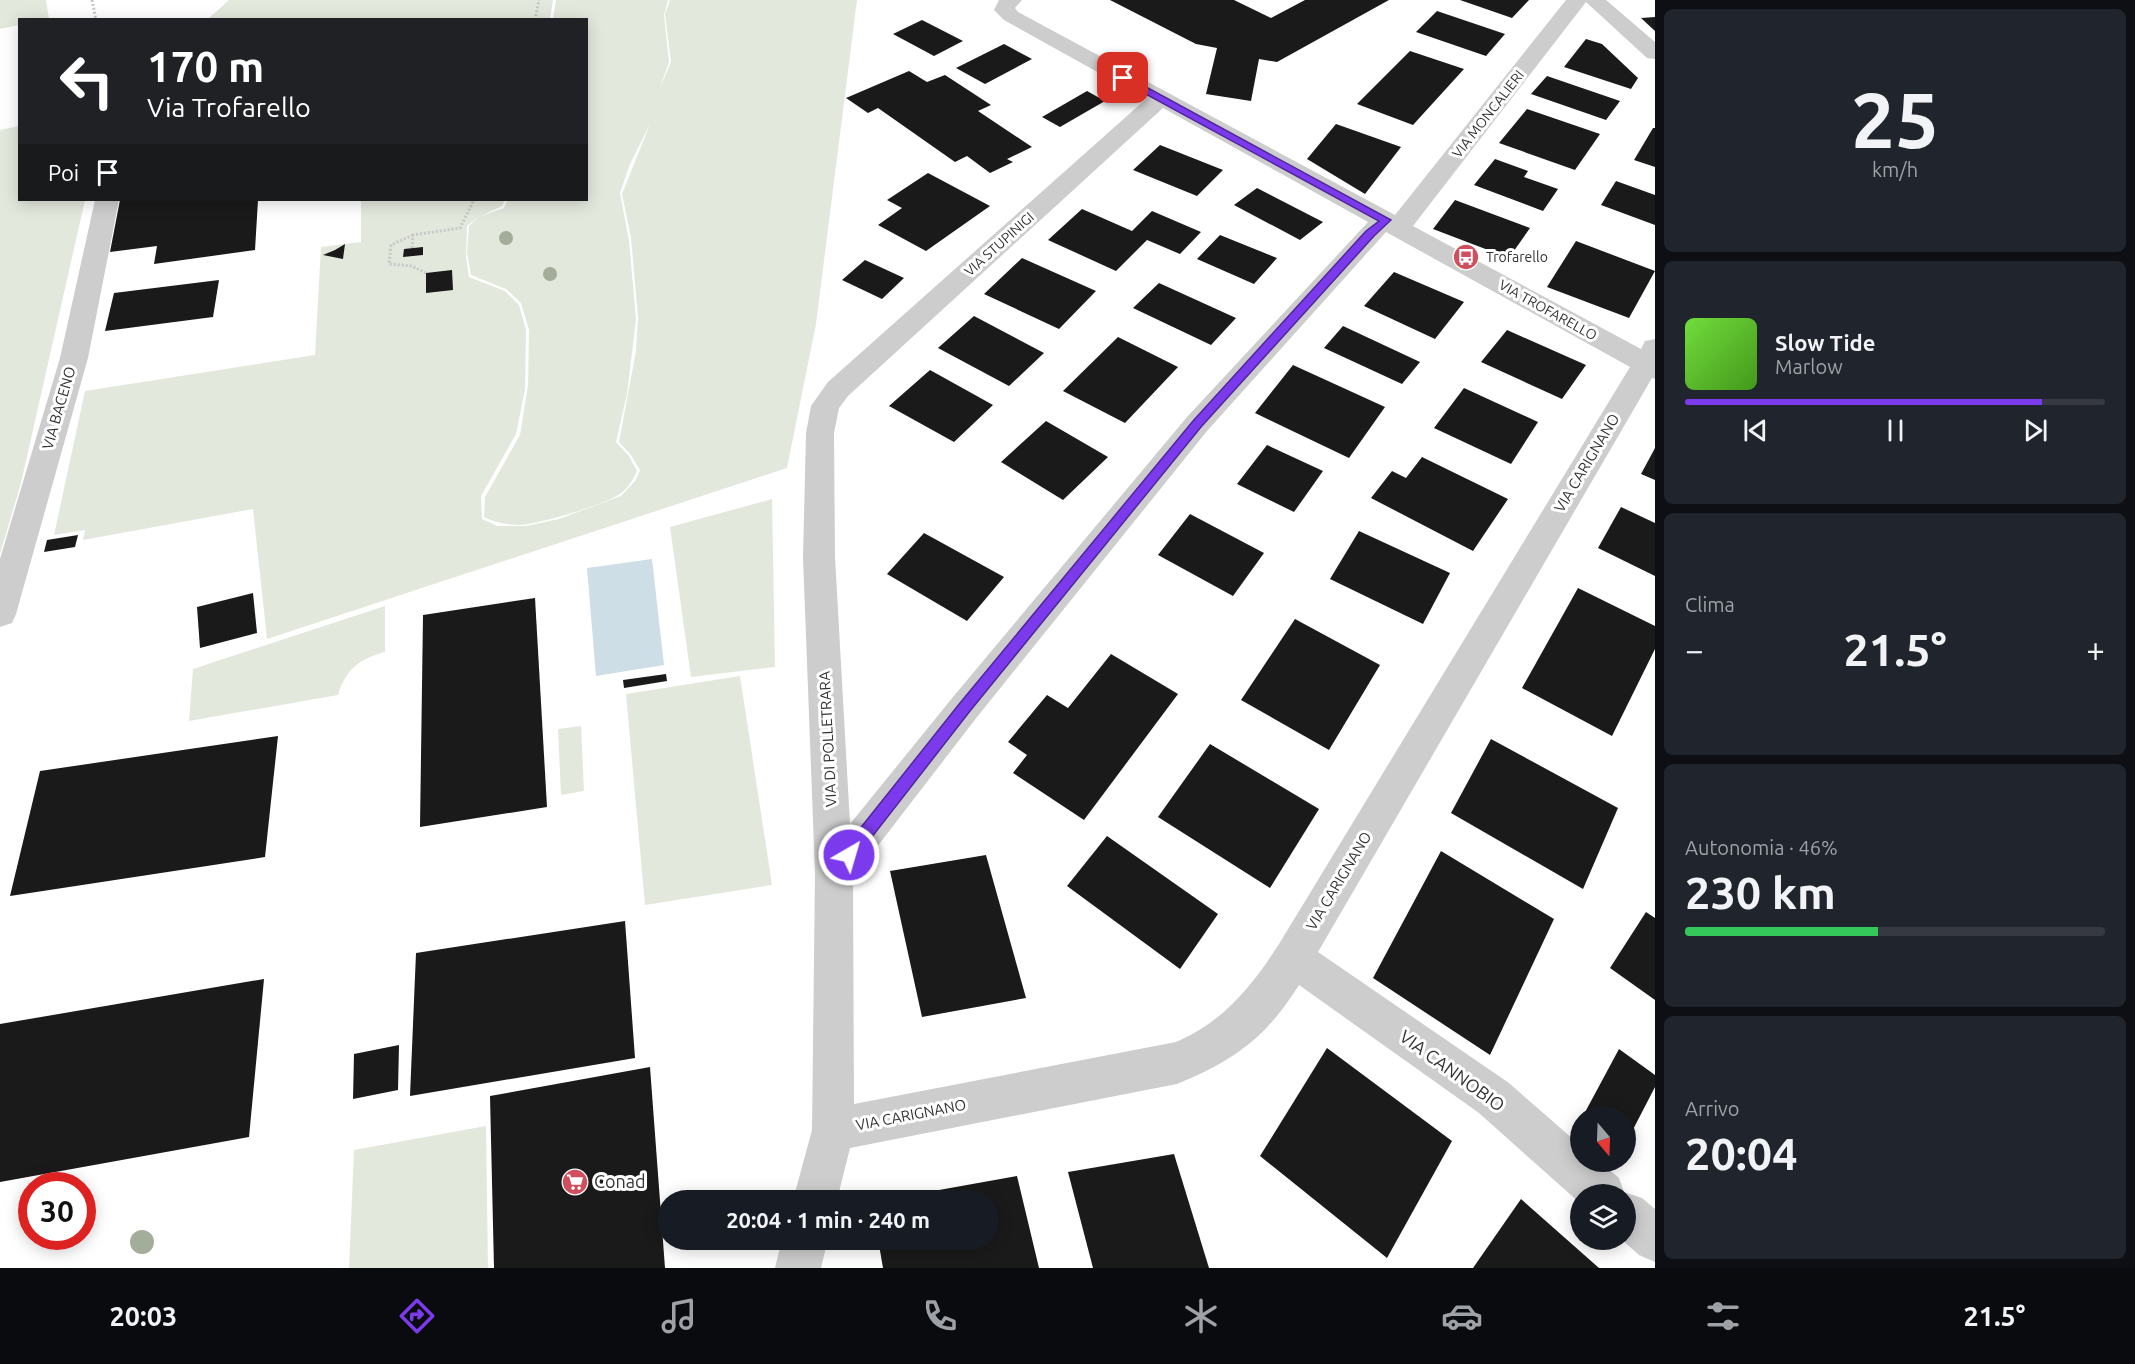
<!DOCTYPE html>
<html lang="it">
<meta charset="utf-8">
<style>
body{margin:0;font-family:Ubuntu,sans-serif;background:#20242c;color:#f1f3f6;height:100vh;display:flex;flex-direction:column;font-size:22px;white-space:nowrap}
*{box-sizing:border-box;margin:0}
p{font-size:20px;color:#9ea1a6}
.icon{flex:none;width:33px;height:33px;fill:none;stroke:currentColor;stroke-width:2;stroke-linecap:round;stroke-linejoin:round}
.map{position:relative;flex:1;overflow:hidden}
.sheet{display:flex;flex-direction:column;gap:9px;padding:9px;background:#0d0f14;width:480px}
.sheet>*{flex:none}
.guide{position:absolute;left:18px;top:18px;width:570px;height:183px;border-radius:0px;box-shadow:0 3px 15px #0003;background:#202124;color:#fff;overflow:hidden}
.needle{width:39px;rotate:161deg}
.tools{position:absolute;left:1570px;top:1106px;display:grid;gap:12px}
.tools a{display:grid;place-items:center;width:66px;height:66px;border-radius:50%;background:#171b24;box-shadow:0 3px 15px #0003;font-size:30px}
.speed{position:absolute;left:18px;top:1172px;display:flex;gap:12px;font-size:30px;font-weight:700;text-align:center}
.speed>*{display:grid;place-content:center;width:78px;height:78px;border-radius:50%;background:#171b24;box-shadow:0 3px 15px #0003;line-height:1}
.speed .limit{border:9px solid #d22;background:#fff;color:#111}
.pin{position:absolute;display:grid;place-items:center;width:51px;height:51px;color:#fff;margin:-26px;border-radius:12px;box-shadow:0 3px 9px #0006}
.me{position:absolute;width:66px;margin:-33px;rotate:38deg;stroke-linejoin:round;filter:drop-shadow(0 0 4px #0008)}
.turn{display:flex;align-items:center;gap:21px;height:126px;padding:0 30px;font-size:27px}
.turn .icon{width:78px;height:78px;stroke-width:2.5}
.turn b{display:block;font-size:42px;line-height:51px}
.then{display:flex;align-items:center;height:57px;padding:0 30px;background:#0003;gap:12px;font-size:22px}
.big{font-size:45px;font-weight:700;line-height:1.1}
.sheet .widget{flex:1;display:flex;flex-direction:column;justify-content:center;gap:9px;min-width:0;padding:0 21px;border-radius:9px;background:#20242c}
.sheet .dial{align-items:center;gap:0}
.dial b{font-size:78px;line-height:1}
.song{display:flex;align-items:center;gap:18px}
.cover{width:72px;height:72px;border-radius:9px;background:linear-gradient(135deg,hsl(100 70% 55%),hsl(100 70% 35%))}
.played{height:6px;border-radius:3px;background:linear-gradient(90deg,#7c3aed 85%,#363941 85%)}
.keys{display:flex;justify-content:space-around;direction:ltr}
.heat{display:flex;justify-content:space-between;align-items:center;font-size:33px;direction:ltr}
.charge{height:9px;border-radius:4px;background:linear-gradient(90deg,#34c759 46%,#363941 0)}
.trip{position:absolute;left:657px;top:1190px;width:342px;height:60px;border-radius:30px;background:#171b24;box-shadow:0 3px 15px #0003;font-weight:700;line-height:60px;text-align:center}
.tab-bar{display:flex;height:96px;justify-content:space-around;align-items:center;background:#090b0e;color:#9ea1a6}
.tab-bar .icon{width:42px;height:42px}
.tab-bar .active{color:#7c3aed}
.tab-bar b{font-size:27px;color:#f1f3f6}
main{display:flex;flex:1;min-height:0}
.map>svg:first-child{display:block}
</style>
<main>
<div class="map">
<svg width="1655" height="1268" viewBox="0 0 1655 1268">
<rect width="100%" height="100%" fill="#fff"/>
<g fill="#e3e8dd" fill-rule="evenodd">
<polygon points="0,0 46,0 49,19 20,20 19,25 0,29"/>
<polygon points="229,0 553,0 550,19 208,19"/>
<path d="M556,0H668L664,15L669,62L659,90L671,62L665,14L670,0H857L816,324L787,468L267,639L253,509L83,540L85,530L54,535L85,391L315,355L321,247L361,242V200H505L502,206L481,216L504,208L508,200H586V20L553,19ZM650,124L622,194L631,238L638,317L636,351L619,442L631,455L640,470L636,480L621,496L559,519L526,526H497L482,519L481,496L516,434L525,389L526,330L519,305L505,291L469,277L466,257L467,226L479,216L469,226L467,253L471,275L506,289L521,303L529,330L528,385L520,435L485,497L484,517C496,523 507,525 520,525C539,524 608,504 621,493C629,487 633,479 637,471L629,456L616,442L627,394L636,319L629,241L620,193L630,164Z"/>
<polygon points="19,126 20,200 85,200 21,483 0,554 0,130"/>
<polygon points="772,499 775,667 691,677 670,527"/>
<path d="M385,606V652C359,659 346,669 338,695L189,721L193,669Z"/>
<polygon points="740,676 772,885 645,905 626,694"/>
<polygon points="581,726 584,791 561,795 558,729"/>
<polygon points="486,1126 488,1268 349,1268 354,1150"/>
</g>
<polygon fill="#cedee6" points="652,559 664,665 596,676 587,568"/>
<g fill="#1a1a1a">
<polygon points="1110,0 1234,0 1271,18 1305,0 1389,0 1277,62 1259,59 1251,101 1206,94 1217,48 1196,44"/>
<polygon points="1460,0 1529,0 1512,18"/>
<polygon points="1437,11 1505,34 1486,56 1416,32"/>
<polygon points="1655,17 1655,31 1641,18"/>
<polygon points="922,20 963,41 934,56 893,34"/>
<polygon points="1586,39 1602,44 1638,78 1631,89 1564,67"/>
<polygon points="1004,44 1032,59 985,84 956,68"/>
<polygon points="1410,51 1464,69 1413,125 1357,104"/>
<polygon points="909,71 927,82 945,75 991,105 978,111 1032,147 1007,159 1013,162 990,173 967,156 955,162 878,108 868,113 846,98"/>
<polygon points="1547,76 1620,101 1606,120 1531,94"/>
<polygon points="1087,91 1105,101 1060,127 1042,117"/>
<polygon points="1527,109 1600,134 1575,170 1499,143"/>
<polygon points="1336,124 1401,147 1365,194 1307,159"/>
<polygon points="1653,128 1655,128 1655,167 1634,160"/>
<polygon points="1160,145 1223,170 1197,196 1133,170"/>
<polygon points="1495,159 1528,171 1524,177 1558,189 1543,211 1474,185"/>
<polygon points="928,173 990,206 926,251 878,225 902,208 887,200"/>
<polygon points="1616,181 1655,195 1655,225 1601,205"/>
<polygon points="1257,188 1323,222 1300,240 1234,205"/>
<polygon points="120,200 258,200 255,250 154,264 157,246 110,252"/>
<polygon points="1455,200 1530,228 1509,258 1433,229"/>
<polygon points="1082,209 1132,231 1152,211 1201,232 1180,254 1147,240 1116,271 1048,240"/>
<polygon points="1220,235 1277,258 1254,284 1197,259"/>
<polygon points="1576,241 1655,271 1629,318 1547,287"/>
<polygon points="345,244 343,259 323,255 335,250"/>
<polygon points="423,247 423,255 403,257 404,249"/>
<polygon points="1022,258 1096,291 1059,329 984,294"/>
<polygon points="865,260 904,278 882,299 842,280"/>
<polygon points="452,270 453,290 426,293 426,273"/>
<polygon points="1394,272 1464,302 1435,339 1364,306"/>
<polygon points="219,280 213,317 105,331 114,293"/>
<polygon points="1159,283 1236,318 1211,345 1133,308"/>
<polygon points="974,316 1044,353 1009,386 938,348"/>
<polygon points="1343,326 1420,362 1402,384 1324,348"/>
<polygon points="1507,330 1586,365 1562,399 1481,362"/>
<polygon points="1118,337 1178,367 1125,423 1063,391"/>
<polygon points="1293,365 1385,407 1349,458 1255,413"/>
<polygon points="930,370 993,405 954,442 889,406"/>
<polygon points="1464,388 1538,422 1511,464 1434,428"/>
<polygon points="1046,421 1108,457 1063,500 1001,462"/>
<polygon points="1267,445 1323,471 1294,512 1237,484"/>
<polygon points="1655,448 1655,480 1641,474"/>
<polygon points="1422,457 1508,499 1473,551 1371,498 1392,471 1406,478"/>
<polygon points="1621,507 1655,523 1655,576 1598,548"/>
<polygon points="1190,514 1264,553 1233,596 1158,555"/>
<polygon points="1359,531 1450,573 1423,624 1330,579"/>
<polygon points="924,533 1004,577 967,621 887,574"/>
<polygon points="78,535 75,547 44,552 47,540"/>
<polygon points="1578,588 1655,626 1655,649 1612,736 1522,688"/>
<polygon points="253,593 257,633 200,648 197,607"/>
<polygon points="535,598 547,807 420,827 423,615"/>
<polygon points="1295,619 1380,665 1329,750 1241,700"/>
<polygon points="1111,654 1178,694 1084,820 1013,773 1027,755 1008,742 1047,695 1068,708"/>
<polygon points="666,674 667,681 624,688 623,680"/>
<polygon points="278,736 265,857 10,896 40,771"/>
<polygon points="1491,739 1618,808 1583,889 1451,813"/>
<polygon points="1210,744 1319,809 1270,888 1158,817"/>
<polygon points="1107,836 1218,914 1180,969 1067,886"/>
<polygon points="1441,851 1554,919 1490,1055 1373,978"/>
<polygon points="986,855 1026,998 922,1017 890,871"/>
<polygon points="1646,912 1655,918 1655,1000 1610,968"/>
<polygon points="625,921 635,1058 410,1096 416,953"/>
<polygon points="264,979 249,1137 0,1182 0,1024"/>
<polygon points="399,1045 398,1090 353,1099 354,1054"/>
<polygon points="1327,1048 1452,1141 1387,1258 1260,1156"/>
<polygon points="1619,1049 1655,1075 1655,1087 1626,1143 1626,1116 1583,1116"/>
<polygon points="650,1067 665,1268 494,1268 490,1096"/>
<polygon points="1174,1154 1209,1268 1093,1268 1068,1172"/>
<polygon points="1017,1176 1039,1268 883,1268 878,1239 988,1239 988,1200 889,1199"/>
<polygon points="1521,1199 1599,1268 1473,1268"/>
</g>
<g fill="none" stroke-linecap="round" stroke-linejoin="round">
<g stroke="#c7c7c7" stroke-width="3" stroke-dasharray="2 2" stroke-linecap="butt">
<polyline points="92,0 96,20"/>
<polyline points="535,20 539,0"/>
<polyline points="413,235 391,245 389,264 412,266 426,273"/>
<polyline points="412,248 413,235 460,228 474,200"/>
</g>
<g fill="#cdcdcd" fill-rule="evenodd">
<path d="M999,0H1022L1015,8L1018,12L1395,215L1566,0H1606L1655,42V59L1647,58L1586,2L1413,226L1641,349L1645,341L1655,339V379L1652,378L1318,952L1509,1083L1581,1146V1161H1599L1619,1178L1624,1192L1642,1198L1655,1209V1262L1639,1255L1621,1239H1626V1194H1581V1204L1479,1113L1299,985C1266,1038 1233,1061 1177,1084L850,1148L837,1200H793L812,1130L815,873L803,557L806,433L811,406L828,382L1146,99L1004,20L994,10ZM1163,108L1368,222L1187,417L953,697L850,824L835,557L834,433L839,408L848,396ZM1386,232L1630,367L1279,944C1252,986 1223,1022 1176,1042L854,1104L853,878L977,717L1207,431Z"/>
<polygon points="95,200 119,200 88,358 16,614 12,623 0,627 0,559 60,358"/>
<polygon points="782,1239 828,1239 821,1268 775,1268"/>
</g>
</g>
<g fill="#a3ad99">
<circle cx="506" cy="238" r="7"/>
<circle cx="550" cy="274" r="7"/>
<circle cx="142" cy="1242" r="12"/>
</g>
<polygon fill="#7c3aed" stroke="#51269a" stroke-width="1.5" points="1120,76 1126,76 1391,220 1374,236 1201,427 970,711 854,860 849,862 843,860 841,855 843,850 960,703 1193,421 1366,231 1379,221 1120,80"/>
<defs>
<g id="bus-disc" transform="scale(1.35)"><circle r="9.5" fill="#d14e5d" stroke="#fff"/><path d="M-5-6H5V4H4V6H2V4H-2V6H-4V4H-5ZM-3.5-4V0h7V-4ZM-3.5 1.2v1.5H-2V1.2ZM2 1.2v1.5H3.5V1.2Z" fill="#fff"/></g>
<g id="supermarket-disc" transform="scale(1.35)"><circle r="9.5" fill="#d14e5d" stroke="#fff"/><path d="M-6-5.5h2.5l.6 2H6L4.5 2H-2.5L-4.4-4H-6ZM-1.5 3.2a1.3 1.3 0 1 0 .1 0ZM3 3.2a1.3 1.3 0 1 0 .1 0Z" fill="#fff"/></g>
</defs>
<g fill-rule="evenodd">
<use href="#bus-disc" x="1466" y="257"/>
<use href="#supermarket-disc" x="575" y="1182"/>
</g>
<g text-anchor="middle" stroke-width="6" stroke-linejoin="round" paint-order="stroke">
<g font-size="14" fill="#333" stroke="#fff">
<text transform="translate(1488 114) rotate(-52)" y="5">VIA MONCALIERI</text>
<text transform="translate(999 244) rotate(-42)" y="5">VIA STUPINIGI</text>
<text transform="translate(1548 310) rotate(29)" y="5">VIA TROFARELLO</text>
</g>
<g font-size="14" fill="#333" stroke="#fff" text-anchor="start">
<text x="1486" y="262">Trofarello</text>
</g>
<g font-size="15" fill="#333" stroke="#fff">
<text transform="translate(59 408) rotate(-74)" y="5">VIA BACENO</text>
<text transform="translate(1587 463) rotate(-59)" y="5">VIA CARIGNANO</text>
<text transform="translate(828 739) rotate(-93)" y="5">VIA DI POLLETRARA</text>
<text transform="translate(1339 881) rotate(-59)" y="5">VIA CARIGNANO</text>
<text transform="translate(911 1115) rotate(-11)" y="5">VIA CARIGNANO</text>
</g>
<g font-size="18" fill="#333" stroke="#fff">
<text transform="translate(1452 1071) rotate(36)" y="6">VIA CANNOBIO</text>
</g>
<g font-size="18" fill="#333" stroke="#fff" text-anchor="start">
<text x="594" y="1188">Conad</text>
</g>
</g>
</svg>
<div class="tools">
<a><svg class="needle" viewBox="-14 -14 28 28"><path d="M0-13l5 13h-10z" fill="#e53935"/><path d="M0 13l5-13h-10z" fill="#9ea1a6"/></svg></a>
<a><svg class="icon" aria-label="layers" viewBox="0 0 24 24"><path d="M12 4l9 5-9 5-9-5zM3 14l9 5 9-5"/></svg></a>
</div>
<div class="speed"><div class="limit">30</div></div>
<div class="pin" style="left:1123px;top:78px;background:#d93025"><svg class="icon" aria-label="arrive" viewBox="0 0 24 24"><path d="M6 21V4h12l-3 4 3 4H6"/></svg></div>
<svg class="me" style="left:849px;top:855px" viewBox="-20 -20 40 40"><circle r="17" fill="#7c3aed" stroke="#fff" stroke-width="3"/><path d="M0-11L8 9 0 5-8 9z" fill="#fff"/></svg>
<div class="trip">20:04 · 1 min · 240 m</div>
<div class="guide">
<div class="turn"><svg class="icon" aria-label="left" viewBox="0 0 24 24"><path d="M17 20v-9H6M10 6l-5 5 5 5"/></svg><div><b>170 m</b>Via Trofarello</div></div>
<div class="then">Poi<svg class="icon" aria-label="arrive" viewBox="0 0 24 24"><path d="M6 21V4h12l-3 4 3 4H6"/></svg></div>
</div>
</div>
<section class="sheet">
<div class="widget dial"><b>25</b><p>km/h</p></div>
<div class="widget">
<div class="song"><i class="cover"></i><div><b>Slow Tide</b><p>Marlow</p></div></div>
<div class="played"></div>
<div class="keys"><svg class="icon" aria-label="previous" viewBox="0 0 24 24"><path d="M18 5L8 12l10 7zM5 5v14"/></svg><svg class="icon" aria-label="pause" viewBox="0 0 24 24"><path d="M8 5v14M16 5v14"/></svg><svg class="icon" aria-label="next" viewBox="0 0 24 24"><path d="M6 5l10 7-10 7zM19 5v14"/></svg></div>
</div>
<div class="widget"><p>Clima</p>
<div class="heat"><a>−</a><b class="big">21.5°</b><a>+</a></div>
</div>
<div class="widget"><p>Autonomia · 46%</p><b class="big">230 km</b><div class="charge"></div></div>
<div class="widget"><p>Arrivo</p><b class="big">20:04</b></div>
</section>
</main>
<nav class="tab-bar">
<b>20:03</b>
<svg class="icon active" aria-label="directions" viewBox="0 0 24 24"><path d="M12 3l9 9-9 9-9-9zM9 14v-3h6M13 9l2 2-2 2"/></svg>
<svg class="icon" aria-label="music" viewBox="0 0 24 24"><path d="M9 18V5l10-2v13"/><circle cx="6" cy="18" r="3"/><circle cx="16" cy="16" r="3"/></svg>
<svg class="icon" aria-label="phone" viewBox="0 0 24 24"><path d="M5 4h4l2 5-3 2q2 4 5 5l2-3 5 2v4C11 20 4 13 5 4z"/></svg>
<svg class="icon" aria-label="climate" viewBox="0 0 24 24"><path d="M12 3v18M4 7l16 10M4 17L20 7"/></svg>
<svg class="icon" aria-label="car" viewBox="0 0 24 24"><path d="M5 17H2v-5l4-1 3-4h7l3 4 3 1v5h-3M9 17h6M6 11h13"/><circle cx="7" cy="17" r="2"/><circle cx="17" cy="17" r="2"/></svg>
<svg class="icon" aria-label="filters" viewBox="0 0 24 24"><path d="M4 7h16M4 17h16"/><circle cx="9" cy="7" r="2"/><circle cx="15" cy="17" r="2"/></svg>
<b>21.5°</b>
</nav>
